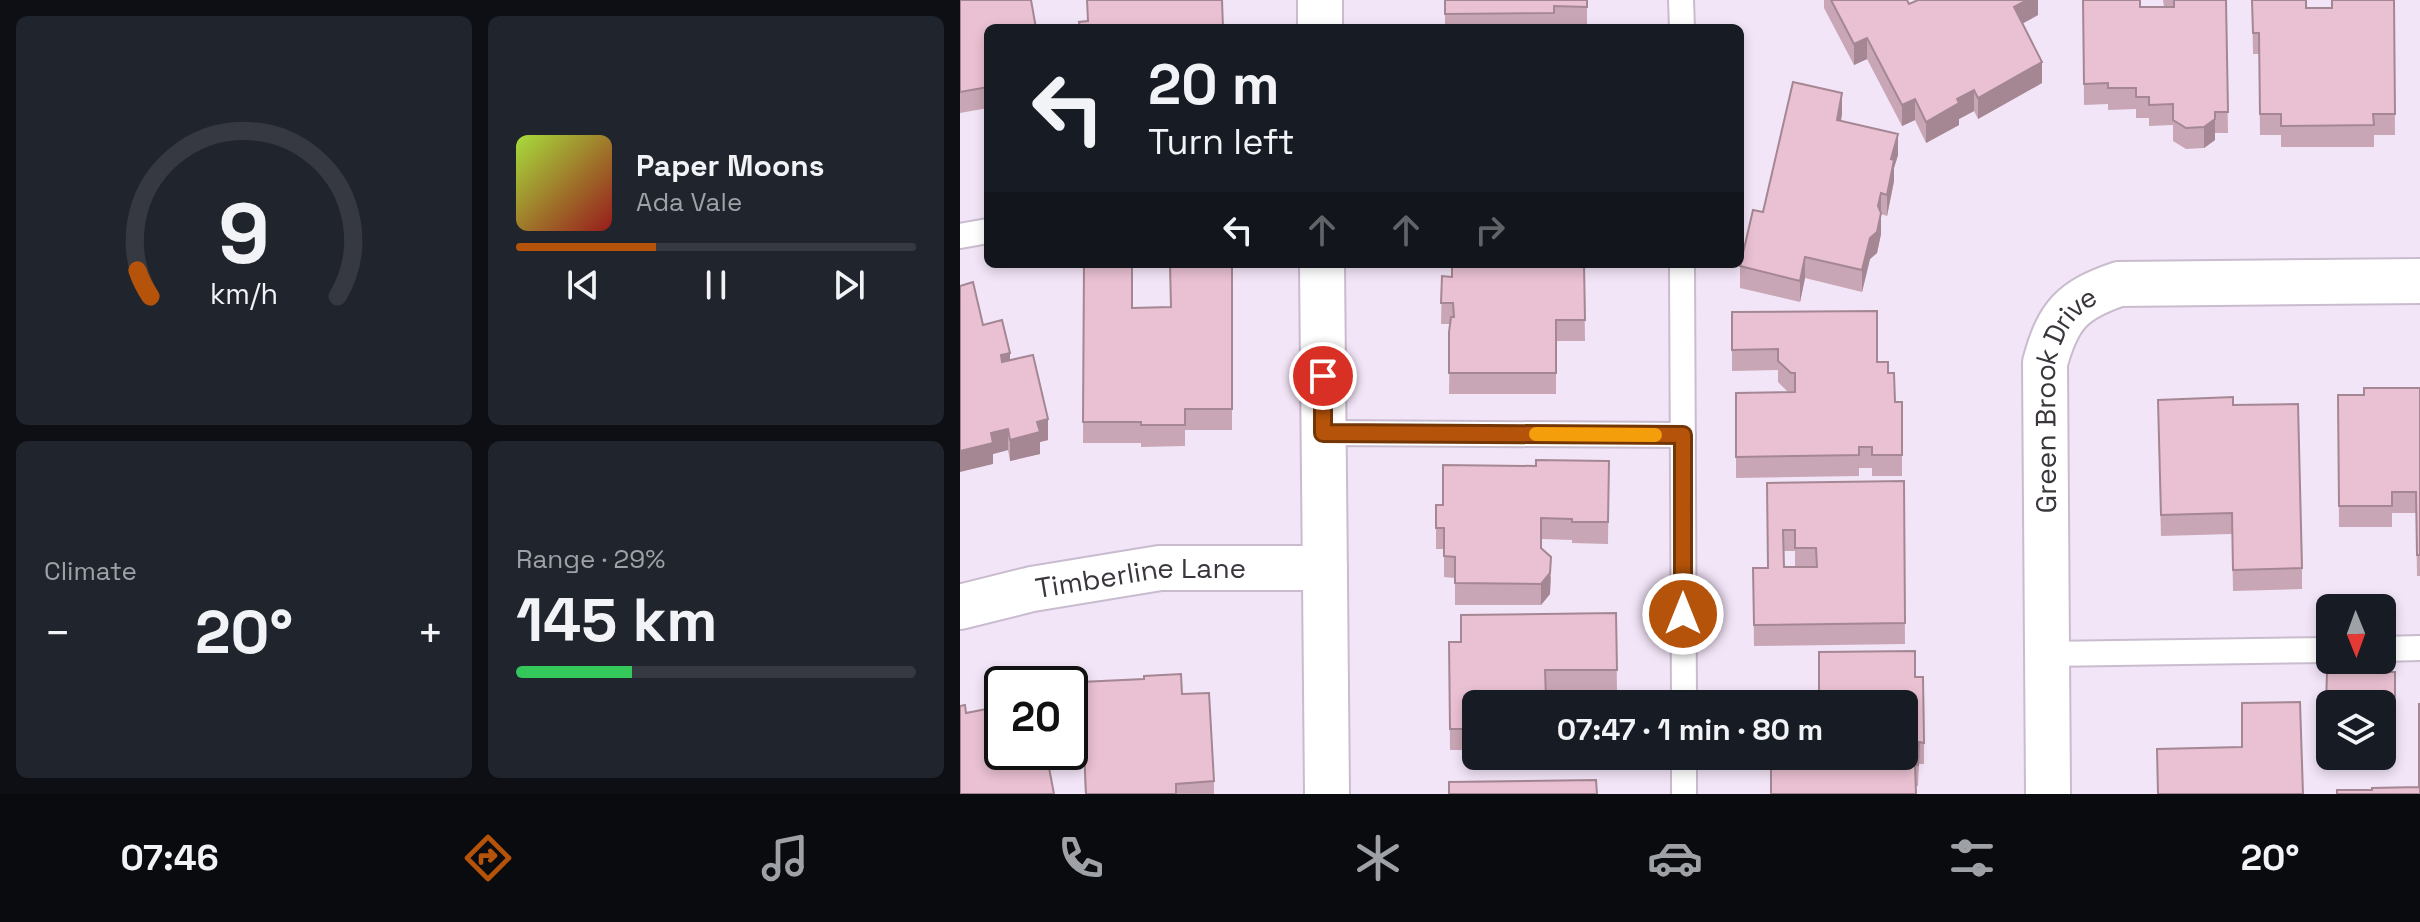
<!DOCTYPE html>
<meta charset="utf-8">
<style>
body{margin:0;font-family:"Space Grotesk",sans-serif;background:#20242c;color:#f1f3f6;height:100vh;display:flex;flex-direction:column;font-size:30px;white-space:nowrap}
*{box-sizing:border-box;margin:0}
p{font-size:26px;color:#9ea1a6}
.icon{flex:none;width:44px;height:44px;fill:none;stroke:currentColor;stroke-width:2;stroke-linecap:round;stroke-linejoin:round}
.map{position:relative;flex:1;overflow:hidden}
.side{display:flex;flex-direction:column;gap:16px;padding:16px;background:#0d0f14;width:960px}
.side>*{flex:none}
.hud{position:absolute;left:24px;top:24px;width:760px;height:244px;border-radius:12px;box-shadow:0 4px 12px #0003;background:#171b24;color:#f1f3f6;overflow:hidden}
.needle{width:52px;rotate:179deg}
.controls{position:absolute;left:1356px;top:594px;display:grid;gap:16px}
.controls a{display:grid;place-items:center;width:80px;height:80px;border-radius:12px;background:#171b24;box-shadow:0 4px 12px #0003;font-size:40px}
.speed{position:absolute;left:24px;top:666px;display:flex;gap:16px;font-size:40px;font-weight:700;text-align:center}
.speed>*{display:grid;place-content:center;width:104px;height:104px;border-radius:50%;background:#171b24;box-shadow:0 4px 12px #0003;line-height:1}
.speed .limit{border:4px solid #111;border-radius:12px;background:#fff;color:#111}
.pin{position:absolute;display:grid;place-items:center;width:68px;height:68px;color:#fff;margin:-34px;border:4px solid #fff;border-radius:50%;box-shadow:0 2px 8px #0007}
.me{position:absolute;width:88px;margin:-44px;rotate:0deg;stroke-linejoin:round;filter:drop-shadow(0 0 6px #0008)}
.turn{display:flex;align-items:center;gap:28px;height:168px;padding:0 32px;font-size:36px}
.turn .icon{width:104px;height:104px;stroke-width:2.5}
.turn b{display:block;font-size:56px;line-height:68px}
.lanes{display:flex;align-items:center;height:76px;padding:0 32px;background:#0003;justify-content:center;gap:40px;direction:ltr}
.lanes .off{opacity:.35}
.big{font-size:60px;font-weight:700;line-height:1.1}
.side .card{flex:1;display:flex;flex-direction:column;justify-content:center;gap:12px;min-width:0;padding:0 28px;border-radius:12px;background:#20242c}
.side .dial{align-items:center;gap:0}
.dial svg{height:208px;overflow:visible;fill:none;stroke:#363941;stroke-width:7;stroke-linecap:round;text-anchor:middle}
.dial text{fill:#f1f3f6;stroke:none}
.song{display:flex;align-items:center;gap:24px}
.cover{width:96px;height:96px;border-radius:12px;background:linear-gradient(135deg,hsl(80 70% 55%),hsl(0 70% 35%))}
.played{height:8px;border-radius:4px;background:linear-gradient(90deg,#b45309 35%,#363941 35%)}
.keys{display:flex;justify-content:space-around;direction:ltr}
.heat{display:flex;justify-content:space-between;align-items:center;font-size:44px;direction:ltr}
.charge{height:12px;border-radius:6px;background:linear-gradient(90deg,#34c759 29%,#363941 0)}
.side .tiles{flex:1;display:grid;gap:16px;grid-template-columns:repeat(2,1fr)}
.trip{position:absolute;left:502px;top:690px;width:456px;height:80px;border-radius:12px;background:#171b24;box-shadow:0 4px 12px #0003;font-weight:700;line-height:80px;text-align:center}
.tabs{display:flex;height:128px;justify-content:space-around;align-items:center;background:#090b0e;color:#9ea1a6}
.tabs .icon{width:56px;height:56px}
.tabs .selected{color:#b45309}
.tabs b{font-size:36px;color:#f1f3f6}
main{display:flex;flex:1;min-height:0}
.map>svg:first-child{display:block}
</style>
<main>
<section class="side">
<div class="tiles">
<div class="card dial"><svg viewBox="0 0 100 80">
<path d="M14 69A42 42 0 1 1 86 69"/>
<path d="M14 69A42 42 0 0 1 9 59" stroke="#b45309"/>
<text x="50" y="56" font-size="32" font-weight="700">9</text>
<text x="50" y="72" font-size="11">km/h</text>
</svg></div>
<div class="card">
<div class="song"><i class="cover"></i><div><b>Paper Moons</b><p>Ada Vale</p></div></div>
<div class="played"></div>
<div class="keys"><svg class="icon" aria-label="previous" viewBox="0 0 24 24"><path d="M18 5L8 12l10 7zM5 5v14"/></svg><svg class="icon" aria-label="pause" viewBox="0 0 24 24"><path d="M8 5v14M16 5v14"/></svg><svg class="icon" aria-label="next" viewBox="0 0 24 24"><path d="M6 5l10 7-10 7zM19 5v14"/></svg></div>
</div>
<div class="card"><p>Climate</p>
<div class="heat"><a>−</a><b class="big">20°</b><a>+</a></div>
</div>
<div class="card"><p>Range · 29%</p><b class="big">145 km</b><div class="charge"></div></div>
</div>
</section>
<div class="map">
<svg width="1460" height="794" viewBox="0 0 1460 794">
<rect width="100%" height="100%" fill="#f3e5f8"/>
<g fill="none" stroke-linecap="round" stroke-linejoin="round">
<g stroke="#c9bcce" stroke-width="28">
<g id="service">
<polyline points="721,0 722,28"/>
<polyline points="0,236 28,231"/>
<polyline points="722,264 724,704"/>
<polyline points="363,433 723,435"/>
<polyline points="1422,649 1460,648"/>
<polyline points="1087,654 1370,650"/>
<polyline points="724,756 724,794"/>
</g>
</g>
<g stroke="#c9bcce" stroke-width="48">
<g id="minor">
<polyline points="360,0 360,28"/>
<polyline points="362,264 367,794"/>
<path id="s1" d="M0,607L72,589L200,568H365"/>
<path id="s2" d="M1088,794L1085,363C1098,315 1112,300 1159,284L1460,281"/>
</g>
</g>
<use href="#service" stroke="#fff" stroke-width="24"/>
<use href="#minor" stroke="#fff" stroke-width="44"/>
</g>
<g fill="#c9a6b5" fill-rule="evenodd">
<polygon points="0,0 28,28 28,108 0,113"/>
<rect x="485" y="0" width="142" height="28"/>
<polygon points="864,0 947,0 949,4 1078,0 1078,15 1062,24 1082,83 1018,119 1014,111 999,119 999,125 966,143 955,120 942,126 907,59 894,65 864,8"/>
<polygon points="1123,0 1180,7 1204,7 1203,0 1266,0 1268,133 1255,133 1255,140 1244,148 1226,149 1213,141 1213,125 1189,126 1189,118 1176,118 1176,109 1148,110 1148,104 1124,105"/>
<polygon points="1292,0 1346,8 1372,8 1434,0 1435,135 1414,135 1414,147 1321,147 1321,135 1300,135 1299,54 1293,54"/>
<polygon points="882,114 881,121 938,155 934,168 934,181 927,216 921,214 921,234 917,253 910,259 902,292 845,278 840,302 780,288 780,266 803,212"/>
<polygon points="124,264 172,308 211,307 272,264 272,430 225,430 225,446 181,447 181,443 123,443"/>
<polygon points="624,264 625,341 596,341 596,394 489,394 490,324 481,324 482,276 492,277"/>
<polygon points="772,312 917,362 928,373 935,402 942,402 942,476 912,476 912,468 899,468 899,476 776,478 776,393 828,392 818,382 818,370 772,371"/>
<polygon points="23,325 50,360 88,440 80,442 80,454 50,461 48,450 33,454 33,464"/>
<polygon points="1460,388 1460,576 1457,576 1456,513 1432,513 1432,527 1379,527 1378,395 1404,395"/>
<polygon points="1273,405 1342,568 1342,589 1273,591 1272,534 1201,536 1198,421"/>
<polygon points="649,461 648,544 612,543 612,540 581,539 581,548 591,578 590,594 581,605 495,605 495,578 484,577 484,549 476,549 476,505 483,505 576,466"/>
<path d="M944,481L945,644L794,646L793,568H808L807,483ZM824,551H835V567H824Z"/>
<polygon points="656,613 657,691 586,691 516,704 516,756 627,756 627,765 515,766 515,750 490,750 489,642 501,642"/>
<polygon points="1367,672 1435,672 1435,727 1422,727 1422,704 1370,704 1370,726 1366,726"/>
<polygon points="955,677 964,743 964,764 959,764 958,786 956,786 944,756"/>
<polygon points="121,682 222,694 254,781 254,794 125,794"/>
</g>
<g fill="#a48793">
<polygon points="1067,0 1078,0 1078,15 1054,28 1054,7"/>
<polygon points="907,38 907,59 894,65 894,44"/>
<polygon points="1082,62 1082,83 1018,119 1018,98"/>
<polygon points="1014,90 1014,111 999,119 999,125 966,143 966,122 997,99"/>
<polygon points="882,93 882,114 877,141 877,120"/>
<polygon points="955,99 955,120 942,126 942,105"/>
<polygon points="1255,119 1255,140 1244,148 1244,127"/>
<polygon points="938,134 938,155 934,168 934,181 927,216 927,195 931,159"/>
<polygon points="921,193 921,234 917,253 910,259 902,292 902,270"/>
<polygon points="845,257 845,278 840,302 840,281"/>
<polygon points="50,353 50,375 41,376 41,355"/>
<polygon points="88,419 88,440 80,442 80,454 50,461 50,440 77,422"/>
<polygon points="48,429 48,450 33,454 33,464 0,472 0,451 31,433"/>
<polygon points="591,557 590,594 581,605 581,584"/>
</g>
<g fill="#eac1d2" stroke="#a48793" stroke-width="2" fill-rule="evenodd">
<polygon points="0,0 71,0 76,28 28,28 28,87 0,92"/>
<polygon points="127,0 262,0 263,28 120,28 119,22 128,21"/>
<polygon points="485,0 627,0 627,7 594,6 594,13 485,14"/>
<polygon points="871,0 947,0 949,4 958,0 1067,0 1054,7 1082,62 1018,98 1014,90 997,99 999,103 966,122 955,99 942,105 907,38 894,44"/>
<polygon points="1123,0 1180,0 1180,7 1214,7 1214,0 1266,0 1268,112 1255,112 1255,119 1244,127 1226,128 1213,120 1213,104 1189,105 1189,97 1176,97 1176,88 1148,88 1148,83 1124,84"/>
<polygon points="1292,0 1346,0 1346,8 1372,8 1372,0 1434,0 1435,114 1413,114 1414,125 1321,126 1321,114 1300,114 1299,33 1293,33"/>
<polygon points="833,82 882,93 877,120 938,134 931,159 934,160 927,195 921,193 918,206 921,213 917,232 910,238 902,270 845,257 840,281 780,266 793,210 803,212"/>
<polygon points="124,264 172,264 172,308 211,307 210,264 272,264 272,409 225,409 225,425 181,425 181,422 123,422"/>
<polygon points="492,264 624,264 625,320 596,320 596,373 489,373 489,332 491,317 494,317 493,303 481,303 482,276 492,277"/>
<polygon points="13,282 23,325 42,320 50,353 41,355 42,362 73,355 88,419 77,422 80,432 50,440 48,429 31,433 33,443 0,451 0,286"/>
<polygon points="917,311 917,362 928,362 928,373 934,373 935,402 942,402 942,455 912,455 912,447 899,447 899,455 776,457 776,393 835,392 835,373 831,373 818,361 818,349 772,350 772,312"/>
<polygon points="1404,388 1460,388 1460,555 1457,555 1456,492 1432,492 1432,506 1379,506 1378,395 1404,395"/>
<polygon points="1273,397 1273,405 1338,404 1342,568 1273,570 1272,513 1201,515 1198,400"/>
<polygon points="576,460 649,461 648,522 612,522 612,519 581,518 581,548 591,557 590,573 581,584 495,583 495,557 484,556 484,528 476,528 476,505 483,505 483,465 576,466"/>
<path d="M944,481L945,623L794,625L793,568H808L807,483ZM823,530H835V548H856L857,567H824Z"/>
<polygon points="656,613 657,670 585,670 586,699 627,698 627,704 516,704 516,745 516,729 490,729 489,642 501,642 501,615"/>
<polygon points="955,651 955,677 963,677 964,743 959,742 958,765 955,765 956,794 811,794 811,756 944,756 944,704 859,704 859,652"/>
<polygon points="1367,672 1435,672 1435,706 1422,706 1422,704 1370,704 1370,705 1366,705"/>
<polygon points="221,674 222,694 249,693 254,781 216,784 216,794 126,794 121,682 184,679 184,676"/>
<polygon points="1340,702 1343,794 1198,794 1197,749 1282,747 1282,703"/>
<polygon points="1459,704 1460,704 1460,794 1377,794 1377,790 1412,790 1412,788 1459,787"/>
<polygon points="5,705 6,713 42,706 42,752 86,752 94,794 0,794 0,706"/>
<polygon points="636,780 637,794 489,794 489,782"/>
</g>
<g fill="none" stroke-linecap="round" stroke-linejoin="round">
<g stroke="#753606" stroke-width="20">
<polyline id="route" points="363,376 363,433 723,435 723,614"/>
</g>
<use href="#route" stroke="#b45309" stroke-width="14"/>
<polyline stroke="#f59e0b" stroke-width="14" points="576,434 695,435"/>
</g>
<g text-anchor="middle" stroke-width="8" stroke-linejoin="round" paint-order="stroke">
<g font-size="28" fill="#3b363d" stroke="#fbf5fd">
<text dy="10" stroke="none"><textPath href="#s2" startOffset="400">Green Brook Drive</textPath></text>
<text dy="10" stroke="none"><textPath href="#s1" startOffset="184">Timberline Lane</textPath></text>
</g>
</g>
</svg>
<div class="controls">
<a><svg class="needle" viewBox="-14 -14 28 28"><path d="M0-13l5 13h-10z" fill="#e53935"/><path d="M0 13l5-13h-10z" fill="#9ea1a6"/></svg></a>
<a><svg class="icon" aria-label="layers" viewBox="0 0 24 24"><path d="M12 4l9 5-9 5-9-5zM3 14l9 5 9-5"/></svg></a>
</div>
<div class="speed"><div class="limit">20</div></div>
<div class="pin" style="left:363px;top:376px;background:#d93025"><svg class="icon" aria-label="arrive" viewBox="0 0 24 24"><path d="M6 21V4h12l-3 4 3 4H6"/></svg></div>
<svg class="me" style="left:723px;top:614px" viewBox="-20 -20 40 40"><circle r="17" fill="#b45309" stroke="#fff" stroke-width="3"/><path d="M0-11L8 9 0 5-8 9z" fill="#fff"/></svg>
<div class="trip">07:47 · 1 min · 80 m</div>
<div class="hud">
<div class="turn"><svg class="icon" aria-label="left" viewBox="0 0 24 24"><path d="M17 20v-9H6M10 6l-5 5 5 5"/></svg><div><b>20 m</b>Turn left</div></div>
<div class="lanes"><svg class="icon" aria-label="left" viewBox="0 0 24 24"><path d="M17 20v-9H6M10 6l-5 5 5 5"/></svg><svg class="icon off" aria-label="ahead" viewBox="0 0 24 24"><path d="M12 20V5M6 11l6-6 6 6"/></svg><svg class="icon off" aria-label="ahead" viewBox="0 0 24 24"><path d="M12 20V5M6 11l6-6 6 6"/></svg><svg class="icon off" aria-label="right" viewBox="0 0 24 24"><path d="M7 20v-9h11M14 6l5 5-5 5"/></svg></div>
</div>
</div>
</main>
<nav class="tabs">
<b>07:46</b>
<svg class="icon selected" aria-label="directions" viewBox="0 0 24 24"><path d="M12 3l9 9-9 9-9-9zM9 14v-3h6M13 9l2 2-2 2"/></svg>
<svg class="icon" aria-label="music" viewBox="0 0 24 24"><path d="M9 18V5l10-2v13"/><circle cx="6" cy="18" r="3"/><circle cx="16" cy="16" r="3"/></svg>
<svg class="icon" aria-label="phone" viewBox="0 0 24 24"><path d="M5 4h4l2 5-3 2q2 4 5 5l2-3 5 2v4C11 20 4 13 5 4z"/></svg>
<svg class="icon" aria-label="climate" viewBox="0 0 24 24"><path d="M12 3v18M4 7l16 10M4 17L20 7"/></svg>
<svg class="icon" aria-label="car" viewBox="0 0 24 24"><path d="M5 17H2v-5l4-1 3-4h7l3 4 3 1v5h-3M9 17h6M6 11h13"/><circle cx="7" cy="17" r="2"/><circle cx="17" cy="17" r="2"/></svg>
<svg class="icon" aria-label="filters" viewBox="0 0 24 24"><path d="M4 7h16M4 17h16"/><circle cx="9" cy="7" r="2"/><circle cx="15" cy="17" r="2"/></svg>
<b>20°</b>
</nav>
